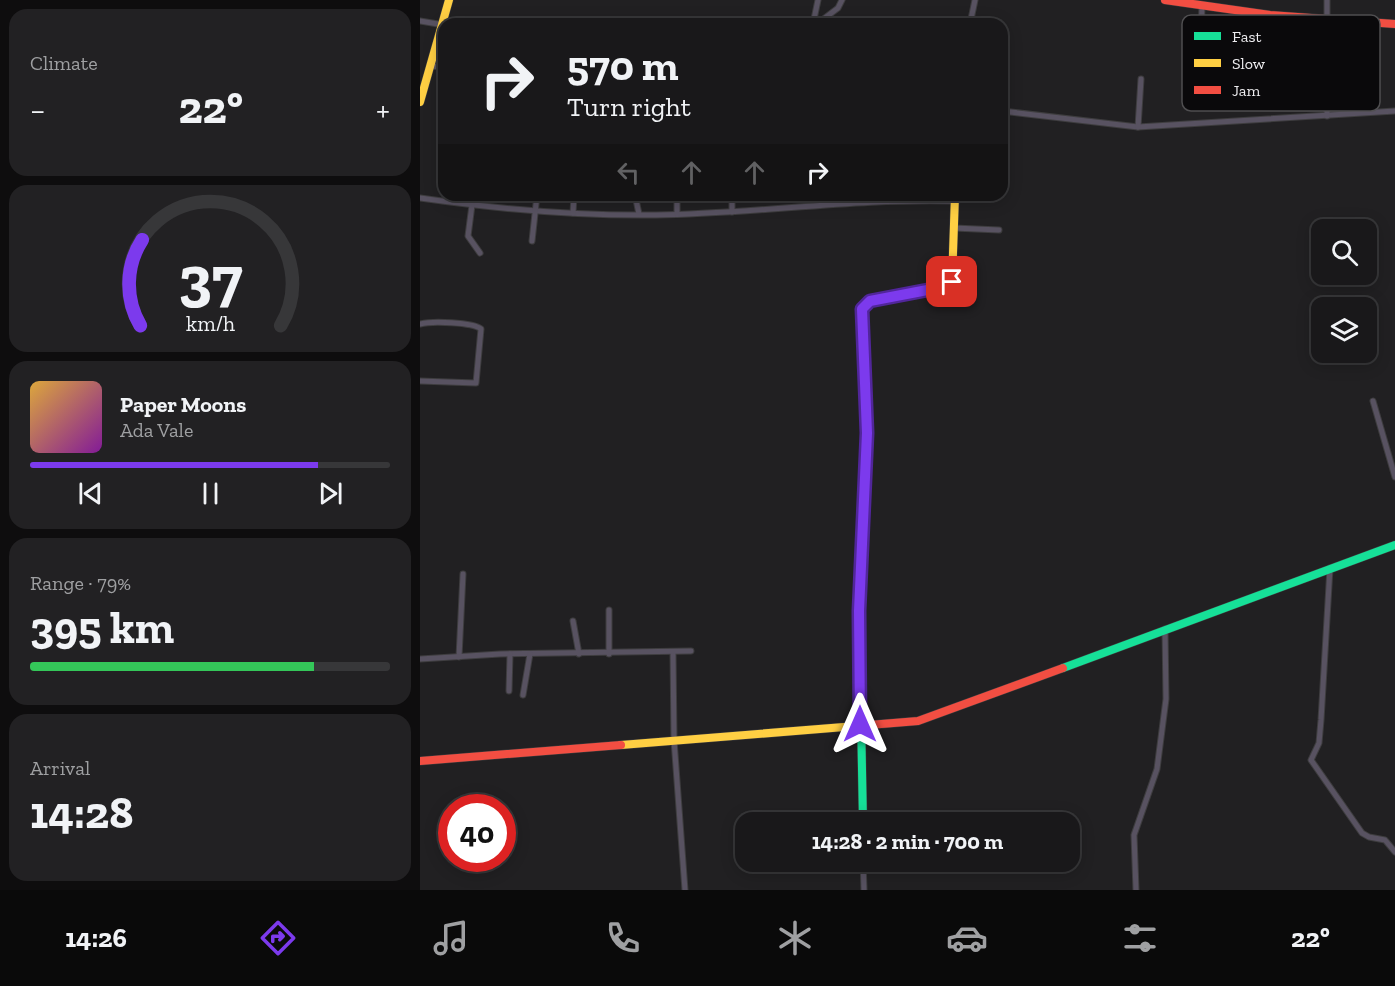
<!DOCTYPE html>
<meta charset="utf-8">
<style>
body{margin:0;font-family:"Zilla Slab",serif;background:#222123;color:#f1f3f6;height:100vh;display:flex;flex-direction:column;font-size:22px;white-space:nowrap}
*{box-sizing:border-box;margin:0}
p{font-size:20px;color:#9fa0a2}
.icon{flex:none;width:33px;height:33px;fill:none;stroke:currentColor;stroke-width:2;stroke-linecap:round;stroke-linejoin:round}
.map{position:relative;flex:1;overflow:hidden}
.details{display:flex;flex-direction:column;gap:9px;padding:9px;background:#0e0d0e;width:420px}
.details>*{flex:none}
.hud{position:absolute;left:18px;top:18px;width:570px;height:183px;border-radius:18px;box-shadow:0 3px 15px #0003,0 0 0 2px #373739;background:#19181a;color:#f1f3f6;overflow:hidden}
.tools{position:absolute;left:891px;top:219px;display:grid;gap:12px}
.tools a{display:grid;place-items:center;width:66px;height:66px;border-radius:12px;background:#19181a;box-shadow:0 3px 15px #0003,0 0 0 2px #373739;font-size:30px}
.speed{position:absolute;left:18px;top:794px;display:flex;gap:12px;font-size:30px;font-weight:700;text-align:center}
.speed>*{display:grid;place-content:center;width:78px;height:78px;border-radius:50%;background:#19181a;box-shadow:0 3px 15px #0003,0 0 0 2px #373739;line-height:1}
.speed .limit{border:9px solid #d22;background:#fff;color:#111}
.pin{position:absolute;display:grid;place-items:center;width:51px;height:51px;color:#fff;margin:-26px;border-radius:12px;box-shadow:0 3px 9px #0006}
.me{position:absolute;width:66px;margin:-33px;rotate:0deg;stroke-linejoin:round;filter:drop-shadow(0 0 4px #0008)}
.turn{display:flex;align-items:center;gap:21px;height:126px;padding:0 30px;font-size:27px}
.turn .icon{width:78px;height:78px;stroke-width:2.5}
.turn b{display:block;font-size:42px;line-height:51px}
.lanes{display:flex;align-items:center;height:57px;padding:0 30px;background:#0003;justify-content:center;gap:30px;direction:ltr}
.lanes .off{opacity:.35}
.big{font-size:45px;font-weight:800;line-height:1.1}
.details .tile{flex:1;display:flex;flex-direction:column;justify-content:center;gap:9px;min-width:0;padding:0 21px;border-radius:18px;background:#222123}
.details .dial{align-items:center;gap:0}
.dial svg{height:156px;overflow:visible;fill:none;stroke:#373739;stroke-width:7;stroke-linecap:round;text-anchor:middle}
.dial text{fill:#f1f3f6;stroke:none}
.song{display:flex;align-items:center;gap:18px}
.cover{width:72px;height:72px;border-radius:9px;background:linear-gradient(135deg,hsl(40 70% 55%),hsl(290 70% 35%))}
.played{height:6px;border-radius:3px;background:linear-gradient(90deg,#7c3aed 80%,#373739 80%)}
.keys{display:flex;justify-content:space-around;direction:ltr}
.heat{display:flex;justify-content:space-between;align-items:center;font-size:33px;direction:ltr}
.charge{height:9px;border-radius:4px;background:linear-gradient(90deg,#34c759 79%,#373739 0)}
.trip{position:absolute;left:315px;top:812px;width:345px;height:60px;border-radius:18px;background:#19181a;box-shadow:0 3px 15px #0003,0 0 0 2px #373739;font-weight:800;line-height:60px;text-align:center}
.tab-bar{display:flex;height:96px;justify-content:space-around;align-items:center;background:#0a0a0a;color:#9fa0a2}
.tab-bar .icon{width:42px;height:42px}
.tab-bar .selected{color:#7c3aed}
.tab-bar b{font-size:27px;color:#f1f3f6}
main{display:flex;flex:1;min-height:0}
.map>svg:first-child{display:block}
</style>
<main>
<section class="details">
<div class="tile"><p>Climate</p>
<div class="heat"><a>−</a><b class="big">22°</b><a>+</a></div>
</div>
<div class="tile dial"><svg viewBox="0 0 100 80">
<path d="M14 69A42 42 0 1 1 86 69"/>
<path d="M14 69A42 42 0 0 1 15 25" stroke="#7c3aed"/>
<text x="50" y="56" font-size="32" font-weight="700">37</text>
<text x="50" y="72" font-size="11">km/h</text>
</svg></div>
<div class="tile">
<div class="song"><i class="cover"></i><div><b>Paper Moons</b><p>Ada Vale</p></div></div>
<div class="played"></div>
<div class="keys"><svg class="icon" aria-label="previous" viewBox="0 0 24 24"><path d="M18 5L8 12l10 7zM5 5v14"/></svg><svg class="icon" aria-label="pause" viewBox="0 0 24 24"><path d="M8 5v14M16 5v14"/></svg><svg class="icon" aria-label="next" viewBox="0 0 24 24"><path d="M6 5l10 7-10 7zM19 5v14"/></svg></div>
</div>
<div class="tile"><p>Range · 79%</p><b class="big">395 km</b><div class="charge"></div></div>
<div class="tile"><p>Arrival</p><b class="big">14:28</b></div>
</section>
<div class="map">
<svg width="975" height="890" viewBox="0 0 975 890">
<rect width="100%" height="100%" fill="#212022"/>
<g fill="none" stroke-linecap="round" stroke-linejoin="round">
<g stroke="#3e3d3f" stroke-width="7">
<g id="street">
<polyline points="0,21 24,25"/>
<polyline points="393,24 398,0"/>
<polyline points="397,24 418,8 422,0"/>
<polyline points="550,24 555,0"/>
<polyline points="781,40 782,5"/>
<polyline points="10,66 24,67"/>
<polyline points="582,111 718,127 975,111"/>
<polyline points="907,116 907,0"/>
<polyline points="718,127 721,79"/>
<polyline points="215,195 219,214"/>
<path d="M0,198C77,209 157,216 236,215C336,214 435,198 535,201"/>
<polyline points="52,205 48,236 60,253"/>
<polyline points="312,212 312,195"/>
<polyline points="153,213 154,195"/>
<polyline points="257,214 257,195"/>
<polyline points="534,228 579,230"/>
<polyline points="112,241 117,195"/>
<path d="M0,324C11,321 53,322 61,329L56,383L0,381"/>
<polyline points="953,401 975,477"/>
<polyline points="910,568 901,720 899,743 891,760 942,833 949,837 965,840 975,852"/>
<polyline points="189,610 189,654"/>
<polyline points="153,621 159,654"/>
<polyline points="253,652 254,740 265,890"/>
<polyline points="39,657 43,574"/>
<polyline points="0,659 80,654 271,651"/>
<polyline points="89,691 90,654"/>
<polyline points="103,695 110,654"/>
<polyline points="443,861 444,890"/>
<polyline points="716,890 714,835 737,769 746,699 745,629"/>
</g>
</g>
<g stroke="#3e3d3f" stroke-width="9">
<g id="fast">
<polyline points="643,668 975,545"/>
<polyline points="443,822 439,611 445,470"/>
</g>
</g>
<g stroke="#3e3d3f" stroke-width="9">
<g id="slow">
<polyline points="0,102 29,0"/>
<polyline points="445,470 447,433 443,309 450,301 523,287 532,282 535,195"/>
<polyline points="201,745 449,725"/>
</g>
</g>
<g stroke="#3e3d3f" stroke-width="9">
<g id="jam">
<polyline points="745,0 850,15 975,24"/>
<polyline points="449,725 498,721 643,668"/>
<polyline points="0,761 201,745"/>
</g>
</g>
<use href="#street" stroke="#585261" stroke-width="5"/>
<use href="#fast" stroke="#16e098" stroke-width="8"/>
<use href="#slow" stroke="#ffcf43" stroke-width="8"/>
<use href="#jam" stroke="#f24e42" stroke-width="8"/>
</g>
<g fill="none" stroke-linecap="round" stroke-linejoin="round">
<g stroke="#51269a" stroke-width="15">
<polyline id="route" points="440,724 439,611 447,433 442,309 450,301 523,287 532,282"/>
</g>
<use href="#route" stroke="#7c3aed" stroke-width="10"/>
</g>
<rect x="762" y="15" width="198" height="96" rx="9" fill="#0a090b" stroke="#4f4e50" stroke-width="1.5"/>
<rect x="774" y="32" width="27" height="8" fill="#16e098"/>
<rect x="774" y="59" width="27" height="8" fill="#ffcf43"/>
<rect x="774" y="86" width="27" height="8" fill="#f24e42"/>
<g font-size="16" fill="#efeef1">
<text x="812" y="42">Fast</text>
<text x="812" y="69">Slow</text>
<text x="812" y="96">Jam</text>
</g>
</svg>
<div class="tools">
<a><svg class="icon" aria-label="search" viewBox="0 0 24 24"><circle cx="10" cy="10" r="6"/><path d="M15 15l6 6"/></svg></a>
<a><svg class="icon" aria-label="layers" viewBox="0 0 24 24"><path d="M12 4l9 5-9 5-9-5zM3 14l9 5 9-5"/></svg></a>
</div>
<div class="speed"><div class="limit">40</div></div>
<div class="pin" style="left:532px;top:282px;background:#d93025"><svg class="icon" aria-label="arrive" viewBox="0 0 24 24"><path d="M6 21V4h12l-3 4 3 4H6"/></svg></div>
<svg class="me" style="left:440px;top:724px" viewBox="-20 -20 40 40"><path d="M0-17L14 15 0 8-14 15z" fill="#7c3aed" stroke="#fff" stroke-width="4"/></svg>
<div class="trip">14:28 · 2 min · 700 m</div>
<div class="hud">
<div class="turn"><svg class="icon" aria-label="right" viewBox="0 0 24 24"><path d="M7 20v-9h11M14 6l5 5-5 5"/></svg><div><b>570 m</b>Turn right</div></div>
<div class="lanes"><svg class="icon off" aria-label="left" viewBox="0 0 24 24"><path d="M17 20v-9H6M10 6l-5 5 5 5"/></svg><svg class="icon off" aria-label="ahead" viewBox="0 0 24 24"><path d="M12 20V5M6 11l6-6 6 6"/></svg><svg class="icon off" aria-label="ahead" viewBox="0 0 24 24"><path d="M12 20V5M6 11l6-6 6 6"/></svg><svg class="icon" aria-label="right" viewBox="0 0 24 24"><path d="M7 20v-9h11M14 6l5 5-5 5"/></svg></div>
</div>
</div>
</main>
<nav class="tab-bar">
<b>14:26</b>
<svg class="icon selected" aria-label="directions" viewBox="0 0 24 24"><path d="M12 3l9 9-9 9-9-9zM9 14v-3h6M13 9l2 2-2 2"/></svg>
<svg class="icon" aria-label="music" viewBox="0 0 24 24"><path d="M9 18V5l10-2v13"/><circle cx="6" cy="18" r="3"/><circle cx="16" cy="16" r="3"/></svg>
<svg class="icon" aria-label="phone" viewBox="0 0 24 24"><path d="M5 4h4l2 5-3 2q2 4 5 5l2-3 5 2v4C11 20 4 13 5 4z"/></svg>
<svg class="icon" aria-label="climate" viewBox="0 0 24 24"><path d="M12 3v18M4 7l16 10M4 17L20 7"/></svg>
<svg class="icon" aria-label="car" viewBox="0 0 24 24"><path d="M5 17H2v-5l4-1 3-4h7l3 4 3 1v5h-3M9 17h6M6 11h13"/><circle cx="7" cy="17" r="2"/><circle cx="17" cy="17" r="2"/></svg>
<svg class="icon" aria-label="filters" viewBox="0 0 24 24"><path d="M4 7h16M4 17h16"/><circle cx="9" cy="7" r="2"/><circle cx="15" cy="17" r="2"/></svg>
<b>22°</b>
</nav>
